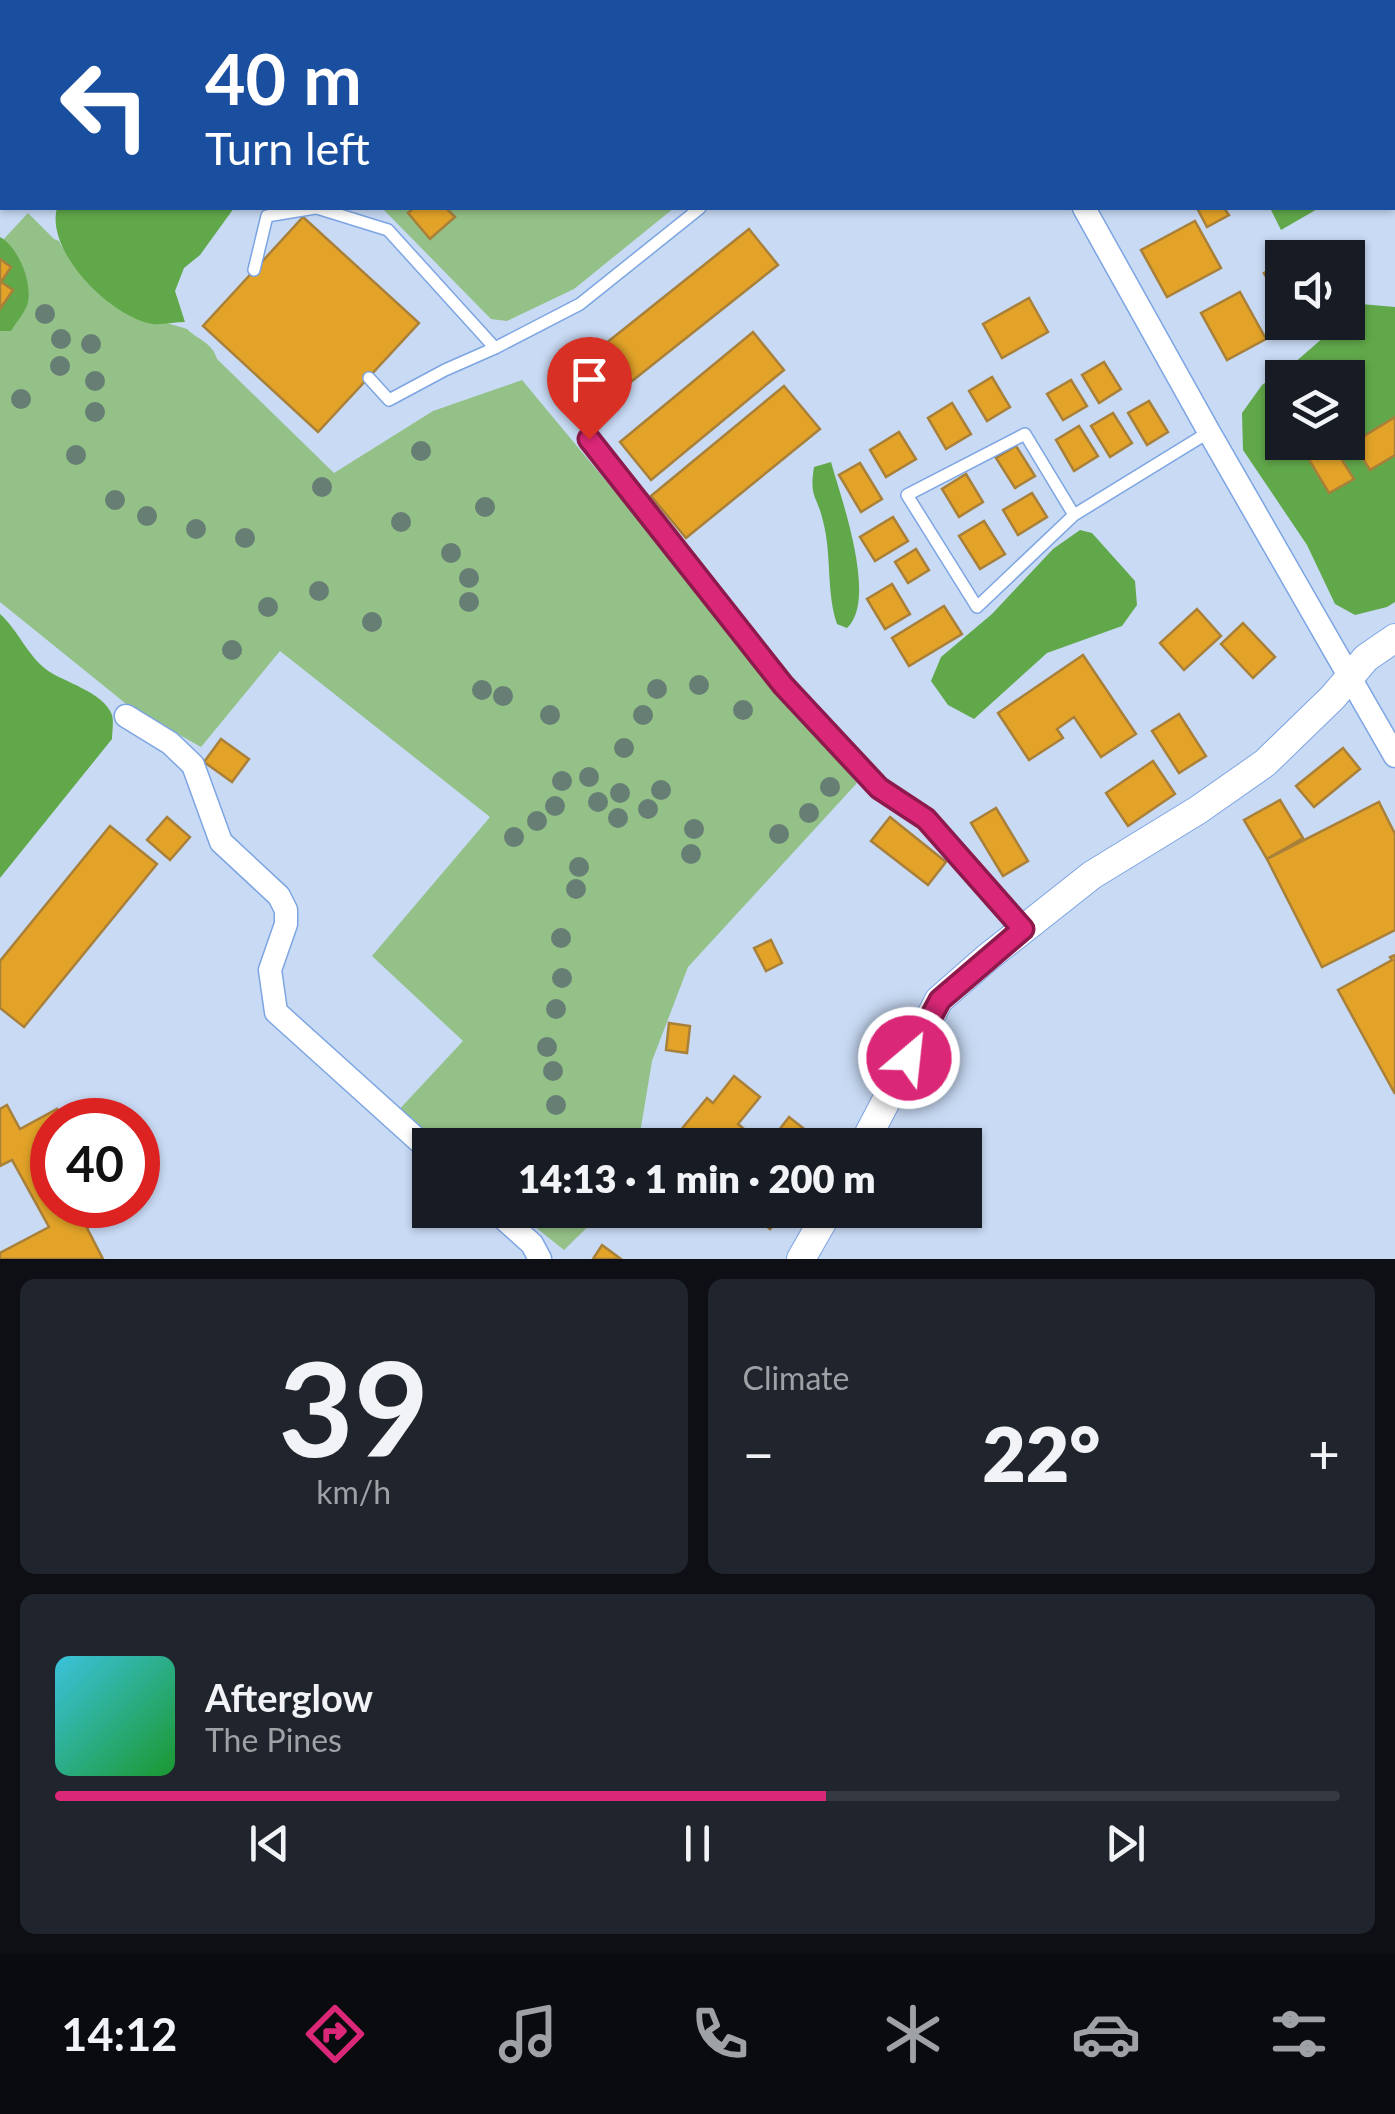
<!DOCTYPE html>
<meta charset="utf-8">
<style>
body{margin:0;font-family:Lato,sans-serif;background:#20242c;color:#f1f3f6;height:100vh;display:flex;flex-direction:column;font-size:38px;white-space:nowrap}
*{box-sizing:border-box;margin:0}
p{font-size:32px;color:#9ea1a6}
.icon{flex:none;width:55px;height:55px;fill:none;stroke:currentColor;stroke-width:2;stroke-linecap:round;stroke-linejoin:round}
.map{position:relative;height:1259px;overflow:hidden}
.sheet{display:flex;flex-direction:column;gap:20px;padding:20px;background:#0d0f14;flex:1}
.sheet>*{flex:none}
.banner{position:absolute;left:0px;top:0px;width:1395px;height:210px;box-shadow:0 2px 8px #0004;background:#1a4fa0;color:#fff;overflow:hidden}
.buttons{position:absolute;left:1265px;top:240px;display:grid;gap:20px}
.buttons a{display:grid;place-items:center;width:100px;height:100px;border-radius:0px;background:#171b24;box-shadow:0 2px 8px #0004;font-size:50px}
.speed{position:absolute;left:30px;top:1098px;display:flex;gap:20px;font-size:50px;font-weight:700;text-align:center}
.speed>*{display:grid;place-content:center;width:130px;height:130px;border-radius:50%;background:#171b24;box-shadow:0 2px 8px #0004;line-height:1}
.speed .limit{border:15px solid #d22;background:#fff;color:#111}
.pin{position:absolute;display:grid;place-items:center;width:85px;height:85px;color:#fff;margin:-102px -42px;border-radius:50% 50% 50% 0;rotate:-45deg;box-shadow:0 0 10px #0007}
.pin .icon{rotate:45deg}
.me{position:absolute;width:110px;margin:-55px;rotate:28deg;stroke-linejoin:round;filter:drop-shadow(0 0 8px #0008)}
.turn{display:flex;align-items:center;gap:35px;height:210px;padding:0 40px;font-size:45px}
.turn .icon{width:130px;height:130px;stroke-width:2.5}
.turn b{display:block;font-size:70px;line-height:85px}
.big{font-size:75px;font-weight:800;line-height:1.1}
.sheet .card{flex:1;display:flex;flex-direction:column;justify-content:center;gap:15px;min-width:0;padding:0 35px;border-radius:15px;background:#20242c}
.sheet .dial{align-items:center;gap:0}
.dial b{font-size:130px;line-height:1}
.song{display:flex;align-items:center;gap:30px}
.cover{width:120px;height:120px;border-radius:15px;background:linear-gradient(135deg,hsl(190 70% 55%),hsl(130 70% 35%))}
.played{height:10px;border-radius:5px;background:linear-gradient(90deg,#db2777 60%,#363941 60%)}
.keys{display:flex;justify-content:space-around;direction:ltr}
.heat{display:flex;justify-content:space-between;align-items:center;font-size:55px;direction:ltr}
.sheet .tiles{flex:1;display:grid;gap:20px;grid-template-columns:1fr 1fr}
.card:last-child{grid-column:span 2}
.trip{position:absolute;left:412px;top:1128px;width:570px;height:100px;border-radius:0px;background:#171b24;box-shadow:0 2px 8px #0004;font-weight:800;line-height:100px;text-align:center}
.dock{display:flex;height:160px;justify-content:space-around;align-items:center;background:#090b0e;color:#9ea1a6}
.dock .icon{width:70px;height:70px}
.dock .current{color:#db2777}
.dock b{font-size:45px;color:#f1f3f6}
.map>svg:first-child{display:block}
</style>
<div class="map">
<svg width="1395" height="1259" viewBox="0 0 1395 1259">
<rect width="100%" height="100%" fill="#c8daf4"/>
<g fill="#94c187">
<polygon points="496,0 719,0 721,2 493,2"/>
<polygon points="382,208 674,208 574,289 507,321 491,319"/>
<path d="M28,213L54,239L59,241L62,247L127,311L187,329C198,340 212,342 217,359L334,473L433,411L522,380L857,783L688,967L652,1061L638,1145H433L395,1114L463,1041L372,956L490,817L280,651L201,747L130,707L0,602V243Z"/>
<polygon points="514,1210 605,1210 564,1250"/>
</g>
<g fill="#61a84a" fill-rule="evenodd">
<polygon points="1315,0 1395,0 1395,163 1393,164 1392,2 1312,2"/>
<path d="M57,208H234L200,255L184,268L175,291L185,322C175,322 163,325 153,324C112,318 45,252 57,208Z"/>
<polygon points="1270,208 1319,208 1281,230"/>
<path d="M0,237C18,247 32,281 28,302C26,312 16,322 11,331H0Z"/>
<path d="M1361,304L1395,307V602L1387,607L1355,615L1335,604L1307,545L1243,450L1242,413L1262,385L1293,364L1340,323L1348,322V315ZM1282,378H1348V442H1282Z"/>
<path d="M831,462C841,498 878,600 847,628L837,624C826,591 832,555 823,521C817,495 809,498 814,467Z"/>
<polygon points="1080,530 1092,533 1135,581 1137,605 1122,626 1047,653 974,719 948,705 931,681 941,657 992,614 1053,549"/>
<path d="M0,614C18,630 27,655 47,670C63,682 104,692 112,715C114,722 112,732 112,739L0,878Z"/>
</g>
<g fill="#e2a328" stroke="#a9803a" stroke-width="2.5">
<polygon points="414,208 446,208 455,217 430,239 408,213"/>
<polygon points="1197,208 1224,208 1229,215 1207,227"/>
<polygon points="303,217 419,323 318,432 203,326"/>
<polygon points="1195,221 1221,268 1167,297 1141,250"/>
<polygon points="749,229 778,265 578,424 550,388"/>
<polygon points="0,259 11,267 1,282 13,290 0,309"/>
<polygon points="1282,263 1282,306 1264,273"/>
<polygon points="1240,292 1266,339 1227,360 1201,313"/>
<polygon points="1029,298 1048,332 1002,358 983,324"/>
<polygon points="753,332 784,370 651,480 620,442"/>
<polygon points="1104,362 1121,389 1099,403 1082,375"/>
<polygon points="992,377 1010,407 987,421 969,391"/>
<polygon points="1071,380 1087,406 1063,420 1047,394"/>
<polygon points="784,386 820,429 686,538 651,496"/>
<polygon points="1149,401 1168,432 1147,445 1128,413"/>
<polygon points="952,403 971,434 946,449 928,418"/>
<polygon points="1113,413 1132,443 1110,457 1091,426"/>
<polygon points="1395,417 1395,455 1370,470 1353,443"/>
<polygon points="1079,426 1098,456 1074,471 1056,440"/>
<polygon points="899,432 916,459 886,477 870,450"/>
<polygon points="1332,444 1354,479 1329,493 1308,458"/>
<polygon points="1016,446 1035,476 1015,488 996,458"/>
<polygon points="860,463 882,499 861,512 839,475"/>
<polygon points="966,474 983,502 959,517 942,489"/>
<polygon points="1032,493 1047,517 1018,535 1003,510"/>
<polygon points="893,517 908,541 875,561 860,537"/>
<polygon points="984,521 1005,554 980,569 959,536"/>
<polygon points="916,549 929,570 908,583 895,562"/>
<polygon points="892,584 910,614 885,629 867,599"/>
<polygon points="944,606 962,634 909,666 892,638"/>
<polygon points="1197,609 1221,636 1184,670 1160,643"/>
<polygon points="1243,623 1275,657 1253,678 1221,644"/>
<polygon points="1083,655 1136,734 1101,757 1074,717 1057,729 1063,738 1029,760 998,713"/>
<polygon points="1179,714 1206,756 1179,773 1152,731"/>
<polygon points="221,739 249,759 232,782 204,762"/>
<polygon points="1343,748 1360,769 1314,807 1296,786"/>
<polygon points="1153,761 1175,794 1128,826 1106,793"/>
<polygon points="1280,800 1303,838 1267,859 1244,820"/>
<polygon points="1379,802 1395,834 1395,930 1322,967 1267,859"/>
<polygon points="996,808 1028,861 1003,876 971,823"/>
<polygon points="167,817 190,837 170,860 147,840"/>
<polygon points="890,817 946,862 928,885 871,841"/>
<polygon points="110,826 157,864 24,1027 0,1008 0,961"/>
<polygon points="771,940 782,963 766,971 754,948"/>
<polygon points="1395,955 1395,1094 1338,990 1392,960 1390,957"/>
<polygon points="669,1023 690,1026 687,1053 666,1050"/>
<polygon points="734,1076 760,1097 738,1124 762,1144 773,1131 776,1134 789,1117 803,1128 791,1144 793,1145 688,1145 676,1136 707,1098 713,1103"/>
<polygon points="7,1105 20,1129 57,1109 63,1120 52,1120 52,1205 110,1205 115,1213 87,1228 103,1259 0,1259 0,1253 49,1227 12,1160 0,1166 0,1109"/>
<polygon points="755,1210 787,1210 770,1229 751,1214"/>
<polygon points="602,1245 621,1259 593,1259"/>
</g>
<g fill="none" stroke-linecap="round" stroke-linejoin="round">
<g stroke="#7da5e3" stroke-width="14">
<g id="service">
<polyline points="317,208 388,230 495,348"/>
<polyline points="254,270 267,216 315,208"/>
<polyline points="369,378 389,400 445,370 495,348 580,304 700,208"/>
<polyline points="589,439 783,685 879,788 926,819 1023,929"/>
<polyline points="1074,515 1025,434 907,495 977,607 1074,515 1209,432"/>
</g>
</g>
<g stroke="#7da5e3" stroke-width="25">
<g id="minor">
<polyline points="994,0 995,2"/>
<polyline points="1084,208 1209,432 1395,756"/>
<polyline points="126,716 170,743 193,765 221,842 279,896 286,910 286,924 270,970 276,1012 430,1151"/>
<polyline points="494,1210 532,1244 540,1259"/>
</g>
</g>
<g stroke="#7da5e3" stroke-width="30">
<g id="tertiary">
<polyline points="863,1145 939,1000 987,958 1092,875 1198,810 1265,763 1333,697 1366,658 1395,638"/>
<polyline points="801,1259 829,1210"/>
</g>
</g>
<g stroke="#7da5e3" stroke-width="32">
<g id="secondary">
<polyline points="76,2 78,0"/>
<polyline points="0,104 2,101"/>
</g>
</g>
<use href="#service" stroke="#fff" stroke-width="11"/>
<use href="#minor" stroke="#fff" stroke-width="22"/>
<use href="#tertiary" stroke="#fff" stroke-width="28"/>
<use href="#secondary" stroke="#fff" stroke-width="30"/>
</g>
<g fill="#677e75">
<circle cx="45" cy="314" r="10"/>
<circle cx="61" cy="339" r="10"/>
<circle cx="91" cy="344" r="10"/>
<circle cx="60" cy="366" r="10"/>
<circle cx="95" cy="381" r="10"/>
<circle cx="21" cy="399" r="10"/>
<circle cx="95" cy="412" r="10"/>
<circle cx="421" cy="451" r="10"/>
<circle cx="76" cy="455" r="10"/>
<circle cx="322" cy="487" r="10"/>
<circle cx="115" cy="500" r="10"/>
<circle cx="485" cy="507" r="10"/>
<circle cx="147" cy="516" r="10"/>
<circle cx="401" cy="522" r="10"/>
<circle cx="196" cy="529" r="10"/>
<circle cx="245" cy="538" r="10"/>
<circle cx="451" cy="553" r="10"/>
<circle cx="469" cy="578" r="10"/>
<circle cx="319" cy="591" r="10"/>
<circle cx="469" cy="602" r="10"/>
<circle cx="268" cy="607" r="10"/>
<circle cx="372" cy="622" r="10"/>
<circle cx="232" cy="650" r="10"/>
<circle cx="699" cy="685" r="10"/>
<circle cx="657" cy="689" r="10"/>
<circle cx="482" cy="690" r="10"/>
<circle cx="503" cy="696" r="10"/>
<circle cx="743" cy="710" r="10"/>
<circle cx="550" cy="715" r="10"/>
<circle cx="643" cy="715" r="10"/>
<circle cx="624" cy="748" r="10"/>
<circle cx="589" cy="777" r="10"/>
<circle cx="562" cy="781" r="10"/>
<circle cx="830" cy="787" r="10"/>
<circle cx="661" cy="790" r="10"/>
<circle cx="620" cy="793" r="10"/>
<circle cx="598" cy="802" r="10"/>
<circle cx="555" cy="806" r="10"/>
<circle cx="648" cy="809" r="10"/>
<circle cx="809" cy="813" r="10"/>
<circle cx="618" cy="818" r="10"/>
<circle cx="537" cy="821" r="10"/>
<circle cx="694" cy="829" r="10"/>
<circle cx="779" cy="834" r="10"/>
<circle cx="514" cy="837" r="10"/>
<circle cx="691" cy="854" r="10"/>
<circle cx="579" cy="867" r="10"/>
<circle cx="576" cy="889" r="10"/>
<circle cx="561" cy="938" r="10"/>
<circle cx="562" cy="978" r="10"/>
<circle cx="556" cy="1009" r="10"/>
<circle cx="547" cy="1047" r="10"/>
<circle cx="553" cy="1071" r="10"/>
<circle cx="556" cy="1105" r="10"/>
</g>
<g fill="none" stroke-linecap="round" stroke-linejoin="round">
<g stroke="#8e194d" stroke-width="25">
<polyline id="route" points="589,439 783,685 879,788 926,819 1023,929 940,1000 909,1058"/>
</g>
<use href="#route" stroke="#db2777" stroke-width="18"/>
</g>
</svg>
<div class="buttons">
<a><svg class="icon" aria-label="sound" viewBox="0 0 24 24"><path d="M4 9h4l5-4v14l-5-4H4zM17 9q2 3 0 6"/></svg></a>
<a><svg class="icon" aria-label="layers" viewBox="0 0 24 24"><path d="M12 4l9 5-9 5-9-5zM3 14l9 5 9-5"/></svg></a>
</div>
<div class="speed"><div class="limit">40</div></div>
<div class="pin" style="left:589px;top:439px;background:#d93025"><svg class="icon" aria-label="arrive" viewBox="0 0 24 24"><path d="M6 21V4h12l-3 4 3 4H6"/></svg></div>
<svg class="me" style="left:909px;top:1058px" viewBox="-20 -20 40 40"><circle r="17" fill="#db2777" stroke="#fff" stroke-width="3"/><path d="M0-11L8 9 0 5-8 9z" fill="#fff"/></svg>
<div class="trip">14:13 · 1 min · 200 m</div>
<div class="banner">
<div class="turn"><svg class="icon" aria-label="left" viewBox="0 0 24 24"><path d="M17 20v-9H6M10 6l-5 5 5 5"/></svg><div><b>40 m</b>Turn left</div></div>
</div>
</div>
<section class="sheet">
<div class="tiles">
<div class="card dial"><b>39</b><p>km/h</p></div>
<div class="card"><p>Climate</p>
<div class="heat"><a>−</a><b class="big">22°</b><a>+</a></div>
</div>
<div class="card">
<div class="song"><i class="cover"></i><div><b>Afterglow</b><p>The Pines</p></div></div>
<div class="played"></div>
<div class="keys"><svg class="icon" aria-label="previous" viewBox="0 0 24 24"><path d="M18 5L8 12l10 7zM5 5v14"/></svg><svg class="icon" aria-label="pause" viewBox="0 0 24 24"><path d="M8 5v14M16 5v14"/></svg><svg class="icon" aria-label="next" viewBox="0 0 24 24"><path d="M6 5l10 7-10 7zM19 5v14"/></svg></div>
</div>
</div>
</section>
<nav class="dock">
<b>14:12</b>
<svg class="icon current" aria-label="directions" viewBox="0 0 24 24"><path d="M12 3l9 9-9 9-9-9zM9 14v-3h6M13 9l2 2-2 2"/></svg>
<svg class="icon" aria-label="music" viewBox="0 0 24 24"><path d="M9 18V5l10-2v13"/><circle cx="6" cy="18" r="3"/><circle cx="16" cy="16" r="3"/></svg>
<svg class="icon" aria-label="phone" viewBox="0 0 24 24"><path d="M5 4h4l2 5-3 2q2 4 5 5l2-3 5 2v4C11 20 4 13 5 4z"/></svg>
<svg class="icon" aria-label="climate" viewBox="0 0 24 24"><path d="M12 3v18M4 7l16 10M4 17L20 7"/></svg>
<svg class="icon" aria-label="car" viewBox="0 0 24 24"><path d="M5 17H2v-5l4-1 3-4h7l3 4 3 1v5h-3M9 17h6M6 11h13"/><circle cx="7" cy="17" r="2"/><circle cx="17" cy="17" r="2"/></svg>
<svg class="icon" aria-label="filters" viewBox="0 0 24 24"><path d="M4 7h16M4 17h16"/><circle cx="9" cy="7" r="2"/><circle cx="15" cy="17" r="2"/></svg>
</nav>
